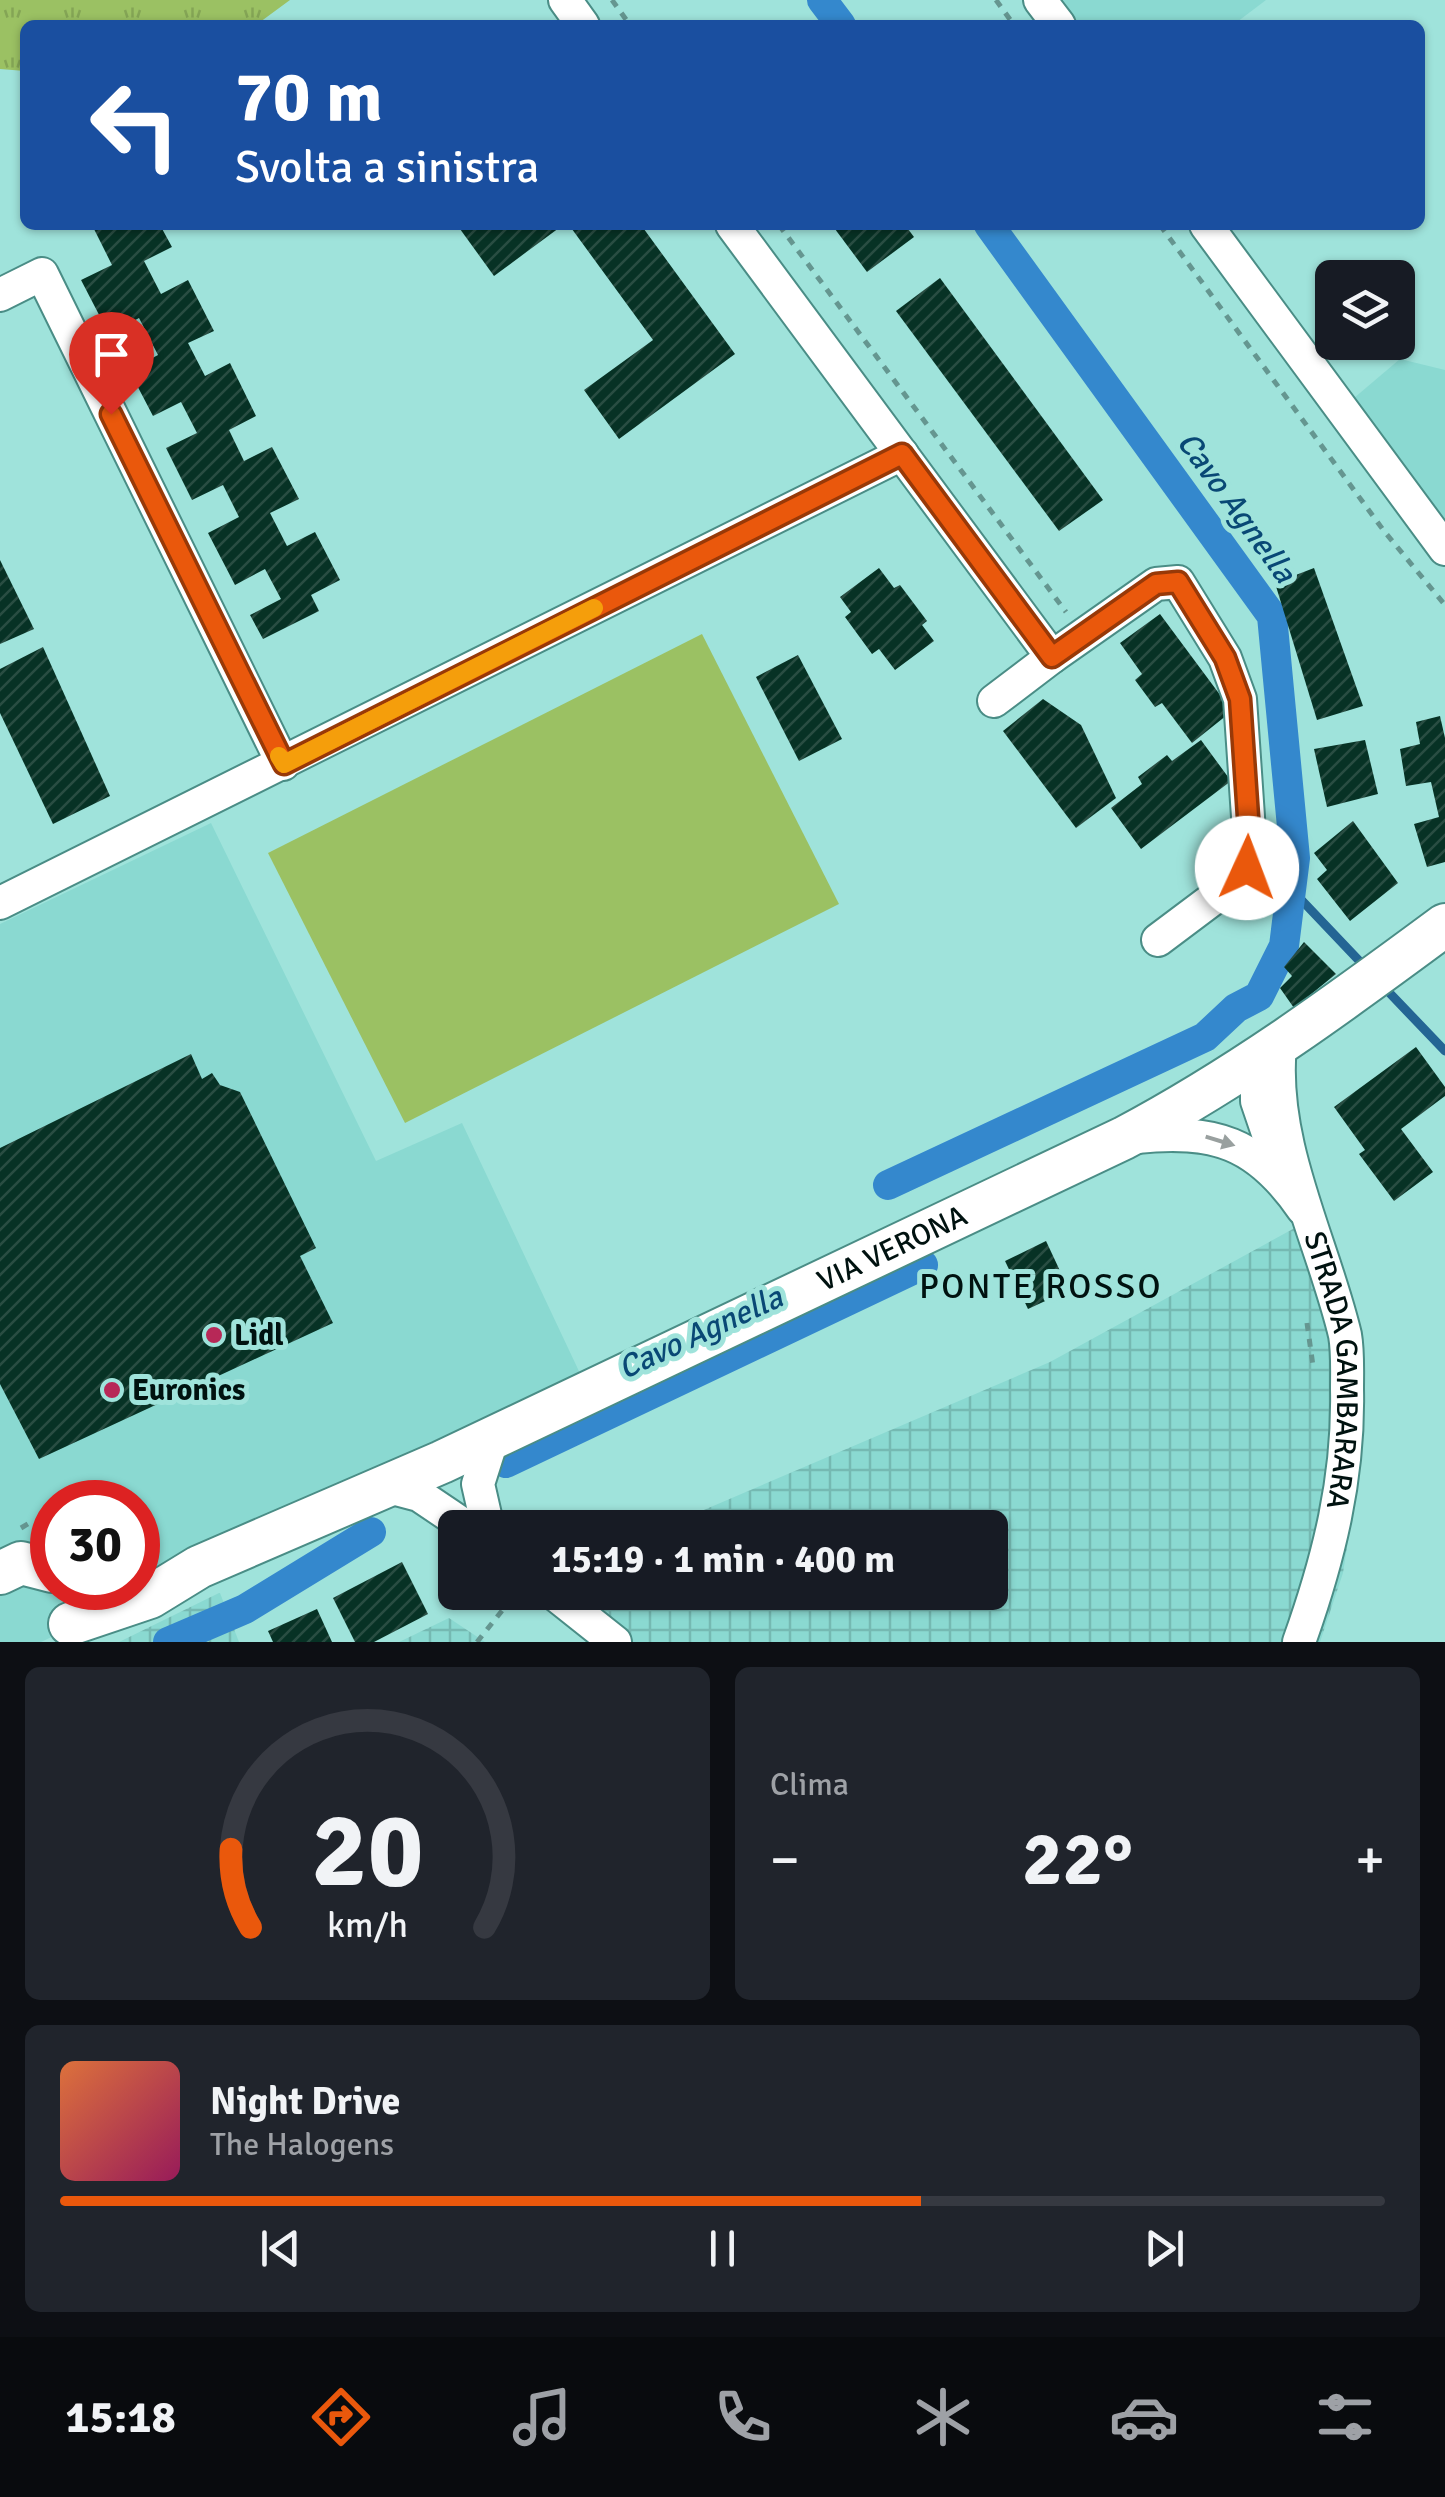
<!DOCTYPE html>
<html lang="it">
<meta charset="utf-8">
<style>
body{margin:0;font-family:Signika,sans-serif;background:#20242c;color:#f1f3f6;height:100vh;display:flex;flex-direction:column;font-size:38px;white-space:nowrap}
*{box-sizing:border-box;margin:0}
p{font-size:32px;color:#9ea1a6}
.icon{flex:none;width:55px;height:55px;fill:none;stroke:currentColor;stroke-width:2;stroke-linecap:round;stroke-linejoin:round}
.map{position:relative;height:1642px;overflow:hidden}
.drawer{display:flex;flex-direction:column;gap:25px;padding:25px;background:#0d0f14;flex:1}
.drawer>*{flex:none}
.top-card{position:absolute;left:20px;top:20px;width:1405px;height:210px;border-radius:15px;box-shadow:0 2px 8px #0004;background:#1a4fa0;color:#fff;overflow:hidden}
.fabs{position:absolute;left:1315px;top:260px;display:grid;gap:20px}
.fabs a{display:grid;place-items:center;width:100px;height:100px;border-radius:15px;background:#171b24;box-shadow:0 2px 8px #0004;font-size:50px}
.speed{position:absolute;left:30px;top:1480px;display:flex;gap:20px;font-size:50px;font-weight:700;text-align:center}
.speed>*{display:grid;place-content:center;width:130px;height:130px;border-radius:50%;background:#171b24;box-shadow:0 2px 8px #0004;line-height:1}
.speed .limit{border:15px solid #d22;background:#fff;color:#111}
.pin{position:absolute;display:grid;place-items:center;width:85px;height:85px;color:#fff;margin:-102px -42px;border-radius:50% 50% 50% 0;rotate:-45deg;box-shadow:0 0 10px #0007}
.pin .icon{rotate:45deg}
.me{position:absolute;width:110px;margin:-55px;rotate:2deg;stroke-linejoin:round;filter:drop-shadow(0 0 8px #0008)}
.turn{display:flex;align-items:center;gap:35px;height:210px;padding:0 50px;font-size:45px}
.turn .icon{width:130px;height:130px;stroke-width:2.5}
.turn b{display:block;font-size:70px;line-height:85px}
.big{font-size:75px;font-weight:800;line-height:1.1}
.drawer .card{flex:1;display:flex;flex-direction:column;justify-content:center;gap:15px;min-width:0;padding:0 35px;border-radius:15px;background:#20242c}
.drawer .dial{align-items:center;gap:0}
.dial svg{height:260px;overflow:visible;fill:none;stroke:#363941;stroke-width:7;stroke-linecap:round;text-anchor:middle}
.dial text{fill:#f1f3f6;stroke:none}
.song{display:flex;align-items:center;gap:30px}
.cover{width:120px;height:120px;border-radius:15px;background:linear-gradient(135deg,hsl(20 70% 55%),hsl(330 70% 35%))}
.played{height:10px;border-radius:5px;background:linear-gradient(90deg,#ea580c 65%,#363941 65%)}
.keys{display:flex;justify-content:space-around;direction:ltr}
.heat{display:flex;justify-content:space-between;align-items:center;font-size:55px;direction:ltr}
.drawer .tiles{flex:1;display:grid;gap:25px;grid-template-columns:1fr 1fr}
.card:last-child{grid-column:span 2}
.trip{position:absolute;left:438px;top:1510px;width:570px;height:100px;border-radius:15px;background:#171b24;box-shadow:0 2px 8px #0004;font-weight:800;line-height:100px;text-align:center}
.dock{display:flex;height:160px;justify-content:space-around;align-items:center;background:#090b0e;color:#9ea1a6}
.dock .icon{width:70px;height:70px}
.dock .active{color:#ea580c}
.dock b{font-size:45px;color:#f1f3f6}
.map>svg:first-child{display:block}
</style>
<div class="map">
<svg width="1445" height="1642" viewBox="0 0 1445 1642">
<defs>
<pattern id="industrial-grid" width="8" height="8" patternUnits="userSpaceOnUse" patternTransform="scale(2.5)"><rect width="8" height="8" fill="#8ad9d1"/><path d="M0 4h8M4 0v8" fill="none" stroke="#75b9b2"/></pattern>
<pattern id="park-tufts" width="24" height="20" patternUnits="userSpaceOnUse" patternTransform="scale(2.5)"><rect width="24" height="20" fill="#9bc163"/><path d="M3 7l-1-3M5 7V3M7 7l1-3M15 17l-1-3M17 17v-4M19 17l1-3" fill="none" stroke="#84a555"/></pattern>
<pattern id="building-hatch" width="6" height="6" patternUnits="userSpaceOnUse" patternTransform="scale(2.5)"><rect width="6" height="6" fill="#073225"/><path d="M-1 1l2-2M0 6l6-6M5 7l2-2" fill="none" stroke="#294d42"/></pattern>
</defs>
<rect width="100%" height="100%" fill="#9fe3db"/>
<g fill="#8ad9d1" fill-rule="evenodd">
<polygon points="1022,0 1266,0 1233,25 1041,25"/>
<polygon points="1400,359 1445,370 1445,532 1347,404"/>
<path d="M211,823L376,1161L462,1123L585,1384L41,1642H0V924ZM52,1502H138V1588H52Z"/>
</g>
<g fill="url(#industrial-grid)">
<polygon points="1324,1212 1360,1335 1362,1451 1343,1573 1320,1642 612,1642 548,1593 990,1592 990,1528 664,1527 1050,1362"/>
<polygon points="220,1593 239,1642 119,1642 219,1593"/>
<polygon points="449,1618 485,1642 399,1642"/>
</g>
<polygon fill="#9bc163" points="702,634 839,904 405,1123 268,853"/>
<polygon fill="url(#park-tufts)" points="0,0 290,0 256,25 25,25 25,71 0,69"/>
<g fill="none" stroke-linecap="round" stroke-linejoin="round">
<g stroke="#246594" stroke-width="9">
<polyline points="1291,889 1367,969"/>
<polyline points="1381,984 1445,1051"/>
</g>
<g stroke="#3488cd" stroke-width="30">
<polyline points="822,0 841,25"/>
<polyline points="888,1185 1205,1037 1236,1008 1259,996 1284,946 1295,858 1272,616 989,225"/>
<polyline points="506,1463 923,1265"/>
<polyline points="168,1642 245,1609 371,1532"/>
</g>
</g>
<g fill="url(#building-hatch)">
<polygon points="96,225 160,225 172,247 144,261 161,294 188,280 214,331 188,343 205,376 230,363 256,416 229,430 244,461 272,447 299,499 270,513 287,546 315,532 340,580 311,595 319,611 263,639 250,615 281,599 265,569 235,585 208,533 239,517 223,485 192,500 166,448 197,433 181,402 153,416 129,370 158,355 139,318 109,334 81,280 112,265 93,227"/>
<polygon points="465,225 563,225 494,276 460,229"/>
<polygon points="569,225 641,225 735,354 619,439 584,390 653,340"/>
<polygon points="832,225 905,225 914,237 867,272"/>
<polygon points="940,278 1103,500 1059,531 896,311"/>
<polygon points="0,560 34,629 0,644"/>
<polygon points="879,568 894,588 900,585 927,621 922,625 934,641 895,670 879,649 872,654 845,617 851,612 840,597"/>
<polygon points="1314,568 1363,706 1317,720 1275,583"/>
<polygon points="1160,614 1232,711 1192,743 1162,703 1155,707 1135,680 1142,674 1120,643"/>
<polygon points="43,647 110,796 53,824 0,713 0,669"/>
<polygon points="798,655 842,739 799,761 756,677"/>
<polygon points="1043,699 1081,725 1116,798 1076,828 1003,731"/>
<polygon points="1440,716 1445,738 1445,862 1427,867 1414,824 1439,817 1431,782 1406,786 1400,749 1420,744 1416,722"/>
<polygon points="1201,740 1231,781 1141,849 1111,808 1142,784 1138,777 1167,755 1172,761"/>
<polygon points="1365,740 1378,794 1327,807 1314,749"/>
<polygon points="1353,821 1398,883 1350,921 1317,879 1327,870 1314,853"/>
<polygon points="1304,942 1336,974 1294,1008 1280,988 1292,976 1284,967"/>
<polygon points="1416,1047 1445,1087 1445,1096 1401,1129 1433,1172 1394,1201 1359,1154 1365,1150 1334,1107"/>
<polygon points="191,1054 202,1079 212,1073 220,1085 240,1092 316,1248 300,1256 333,1323 39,1459 0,1384 0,1148"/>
<polygon points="1046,1241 1069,1290 1028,1309 1005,1261"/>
<polygon points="402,1562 428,1614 374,1642 355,1642 333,1598"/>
<polygon points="317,1609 332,1642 273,1642 268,1631"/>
</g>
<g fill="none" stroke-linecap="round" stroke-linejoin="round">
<g stroke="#4a8d86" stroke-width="36">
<g id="minor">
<polyline points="565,0 583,25"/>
<polyline points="1040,0 1059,25"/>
<polyline points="732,225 1052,657 994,701"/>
<polyline points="1206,225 1445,549"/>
<polyline points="0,295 42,274 283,764"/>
<polyline points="1052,657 1156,584 1178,582 1225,658 1240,699 1250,846 1247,867 1238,880 1158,940"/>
<polyline points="0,903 902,454"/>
<path id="s1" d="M1280,1046C1270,1144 1323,1242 1345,1335C1348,1352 1347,1371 1347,1389C1349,1478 1329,1558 1299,1642"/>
<polyline points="1257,1062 1257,1101 1275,1154"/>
<path d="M1136,1137C1214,1129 1257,1142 1303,1209"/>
<polyline points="385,1486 419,1495 468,1528"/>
<polyline points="488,1528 478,1484 493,1437"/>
<polyline points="552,1592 615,1642"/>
</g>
</g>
<g stroke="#4a8d86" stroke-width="46">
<g id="major">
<polyline points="0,1573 21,1563 52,1571"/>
<path id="s2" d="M70,1624L150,1597L199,1567L442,1462L1124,1138C1239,1077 1341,1002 1445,925"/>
</g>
</g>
<g stroke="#659690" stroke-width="5" stroke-dasharray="8 8" stroke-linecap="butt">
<polyline points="612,0 630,25"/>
<polyline points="996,0 1014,25"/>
<polyline points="779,225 1066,612"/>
<polyline points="1160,225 1384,531 1445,605"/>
<polyline points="1307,1323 1313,1366"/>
<polyline points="21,1528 31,1522 42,1529"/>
<polyline points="477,1642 517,1592"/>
</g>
<use href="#minor" stroke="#fff" stroke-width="32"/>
<use href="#major" stroke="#fff" stroke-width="42"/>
</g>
<defs><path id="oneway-solid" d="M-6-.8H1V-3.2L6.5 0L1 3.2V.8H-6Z" transform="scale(2.5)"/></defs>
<use fill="#99a09f" href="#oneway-solid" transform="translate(1220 1141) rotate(17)"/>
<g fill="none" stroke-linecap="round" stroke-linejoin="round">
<g stroke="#983908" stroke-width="25">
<polyline id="route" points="111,414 284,764 902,454 1052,657 1156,584 1178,582 1225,658 1240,699 1250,846 1247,868"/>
</g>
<use href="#route" stroke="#ea580c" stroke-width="18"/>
<polyline stroke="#f59e0b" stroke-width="18" points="279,756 284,764 594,608"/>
</g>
<g fill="#b72857" stroke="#9fe3db" stroke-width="4">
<circle cx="214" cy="1335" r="10"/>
<circle cx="112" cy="1390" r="10"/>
</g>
<g text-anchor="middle" stroke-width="10" stroke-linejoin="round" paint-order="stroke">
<g font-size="30" fill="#001210" stroke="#9fe3db">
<text dy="10" stroke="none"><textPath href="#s2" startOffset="905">VIA VERONA</textPath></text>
<text dy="10" stroke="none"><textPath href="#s1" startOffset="332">STRADA GAMBARARA</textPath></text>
</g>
<g font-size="30" font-weight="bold" fill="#001210" stroke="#9fe3db" text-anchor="start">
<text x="234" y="1345">Lidl</text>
<text x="132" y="1400">Euronics</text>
</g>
<g font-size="32" font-style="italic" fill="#094875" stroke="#9fe3db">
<text transform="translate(1237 507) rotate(54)" y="11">Cavo Agnella</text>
<text transform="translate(700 1332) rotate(-25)" y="11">Cavo Agnella</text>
</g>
<g font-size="35" letter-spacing="2.5" fill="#001210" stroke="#9fe3db">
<text x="1041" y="1298">PONTE ROSSO</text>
</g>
</g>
</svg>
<div class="fabs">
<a><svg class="icon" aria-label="layers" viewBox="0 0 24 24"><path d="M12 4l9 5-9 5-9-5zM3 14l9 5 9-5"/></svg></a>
</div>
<div class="speed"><div class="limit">30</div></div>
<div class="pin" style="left:111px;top:414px;background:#d93025"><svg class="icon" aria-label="arrive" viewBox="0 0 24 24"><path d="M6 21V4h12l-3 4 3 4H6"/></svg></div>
<svg class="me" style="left:1247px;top:868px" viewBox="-20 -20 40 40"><circle r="19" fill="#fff"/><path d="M0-13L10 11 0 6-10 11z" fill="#ea580c"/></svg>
<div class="trip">15:19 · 1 min · 400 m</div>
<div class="top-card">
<div class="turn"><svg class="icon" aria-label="left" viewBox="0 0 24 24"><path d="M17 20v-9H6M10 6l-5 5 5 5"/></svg><div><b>70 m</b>Svolta a sinistra</div></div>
</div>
</div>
<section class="drawer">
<div class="tiles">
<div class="card dial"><svg viewBox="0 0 100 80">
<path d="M14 69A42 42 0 1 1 86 69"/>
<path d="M14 69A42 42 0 0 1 8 45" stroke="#ea580c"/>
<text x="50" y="56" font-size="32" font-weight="700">20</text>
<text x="50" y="72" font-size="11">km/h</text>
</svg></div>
<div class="card"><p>Clima</p>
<div class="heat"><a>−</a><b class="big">22°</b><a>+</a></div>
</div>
<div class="card">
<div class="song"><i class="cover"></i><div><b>Night Drive</b><p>The Halogens</p></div></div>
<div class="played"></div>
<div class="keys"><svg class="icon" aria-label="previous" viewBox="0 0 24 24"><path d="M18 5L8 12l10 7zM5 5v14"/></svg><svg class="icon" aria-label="pause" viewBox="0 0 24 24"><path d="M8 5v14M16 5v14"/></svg><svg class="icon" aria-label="next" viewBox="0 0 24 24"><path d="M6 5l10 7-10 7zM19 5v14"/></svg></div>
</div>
</div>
</section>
<nav class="dock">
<b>15:18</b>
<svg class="icon active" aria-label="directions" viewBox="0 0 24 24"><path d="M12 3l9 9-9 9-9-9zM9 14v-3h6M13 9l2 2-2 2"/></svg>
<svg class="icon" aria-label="music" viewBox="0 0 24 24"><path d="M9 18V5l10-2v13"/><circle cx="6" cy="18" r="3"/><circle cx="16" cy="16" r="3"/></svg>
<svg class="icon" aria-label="phone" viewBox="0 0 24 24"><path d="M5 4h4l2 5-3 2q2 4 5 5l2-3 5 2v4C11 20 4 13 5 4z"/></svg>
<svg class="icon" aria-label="climate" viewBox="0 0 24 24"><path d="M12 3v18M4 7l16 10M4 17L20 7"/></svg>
<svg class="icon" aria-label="car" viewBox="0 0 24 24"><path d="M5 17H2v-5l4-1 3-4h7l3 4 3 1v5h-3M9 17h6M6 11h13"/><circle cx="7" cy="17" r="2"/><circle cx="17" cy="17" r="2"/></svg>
<svg class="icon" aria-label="filters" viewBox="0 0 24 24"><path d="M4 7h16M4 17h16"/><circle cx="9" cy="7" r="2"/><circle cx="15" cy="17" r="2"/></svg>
</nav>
